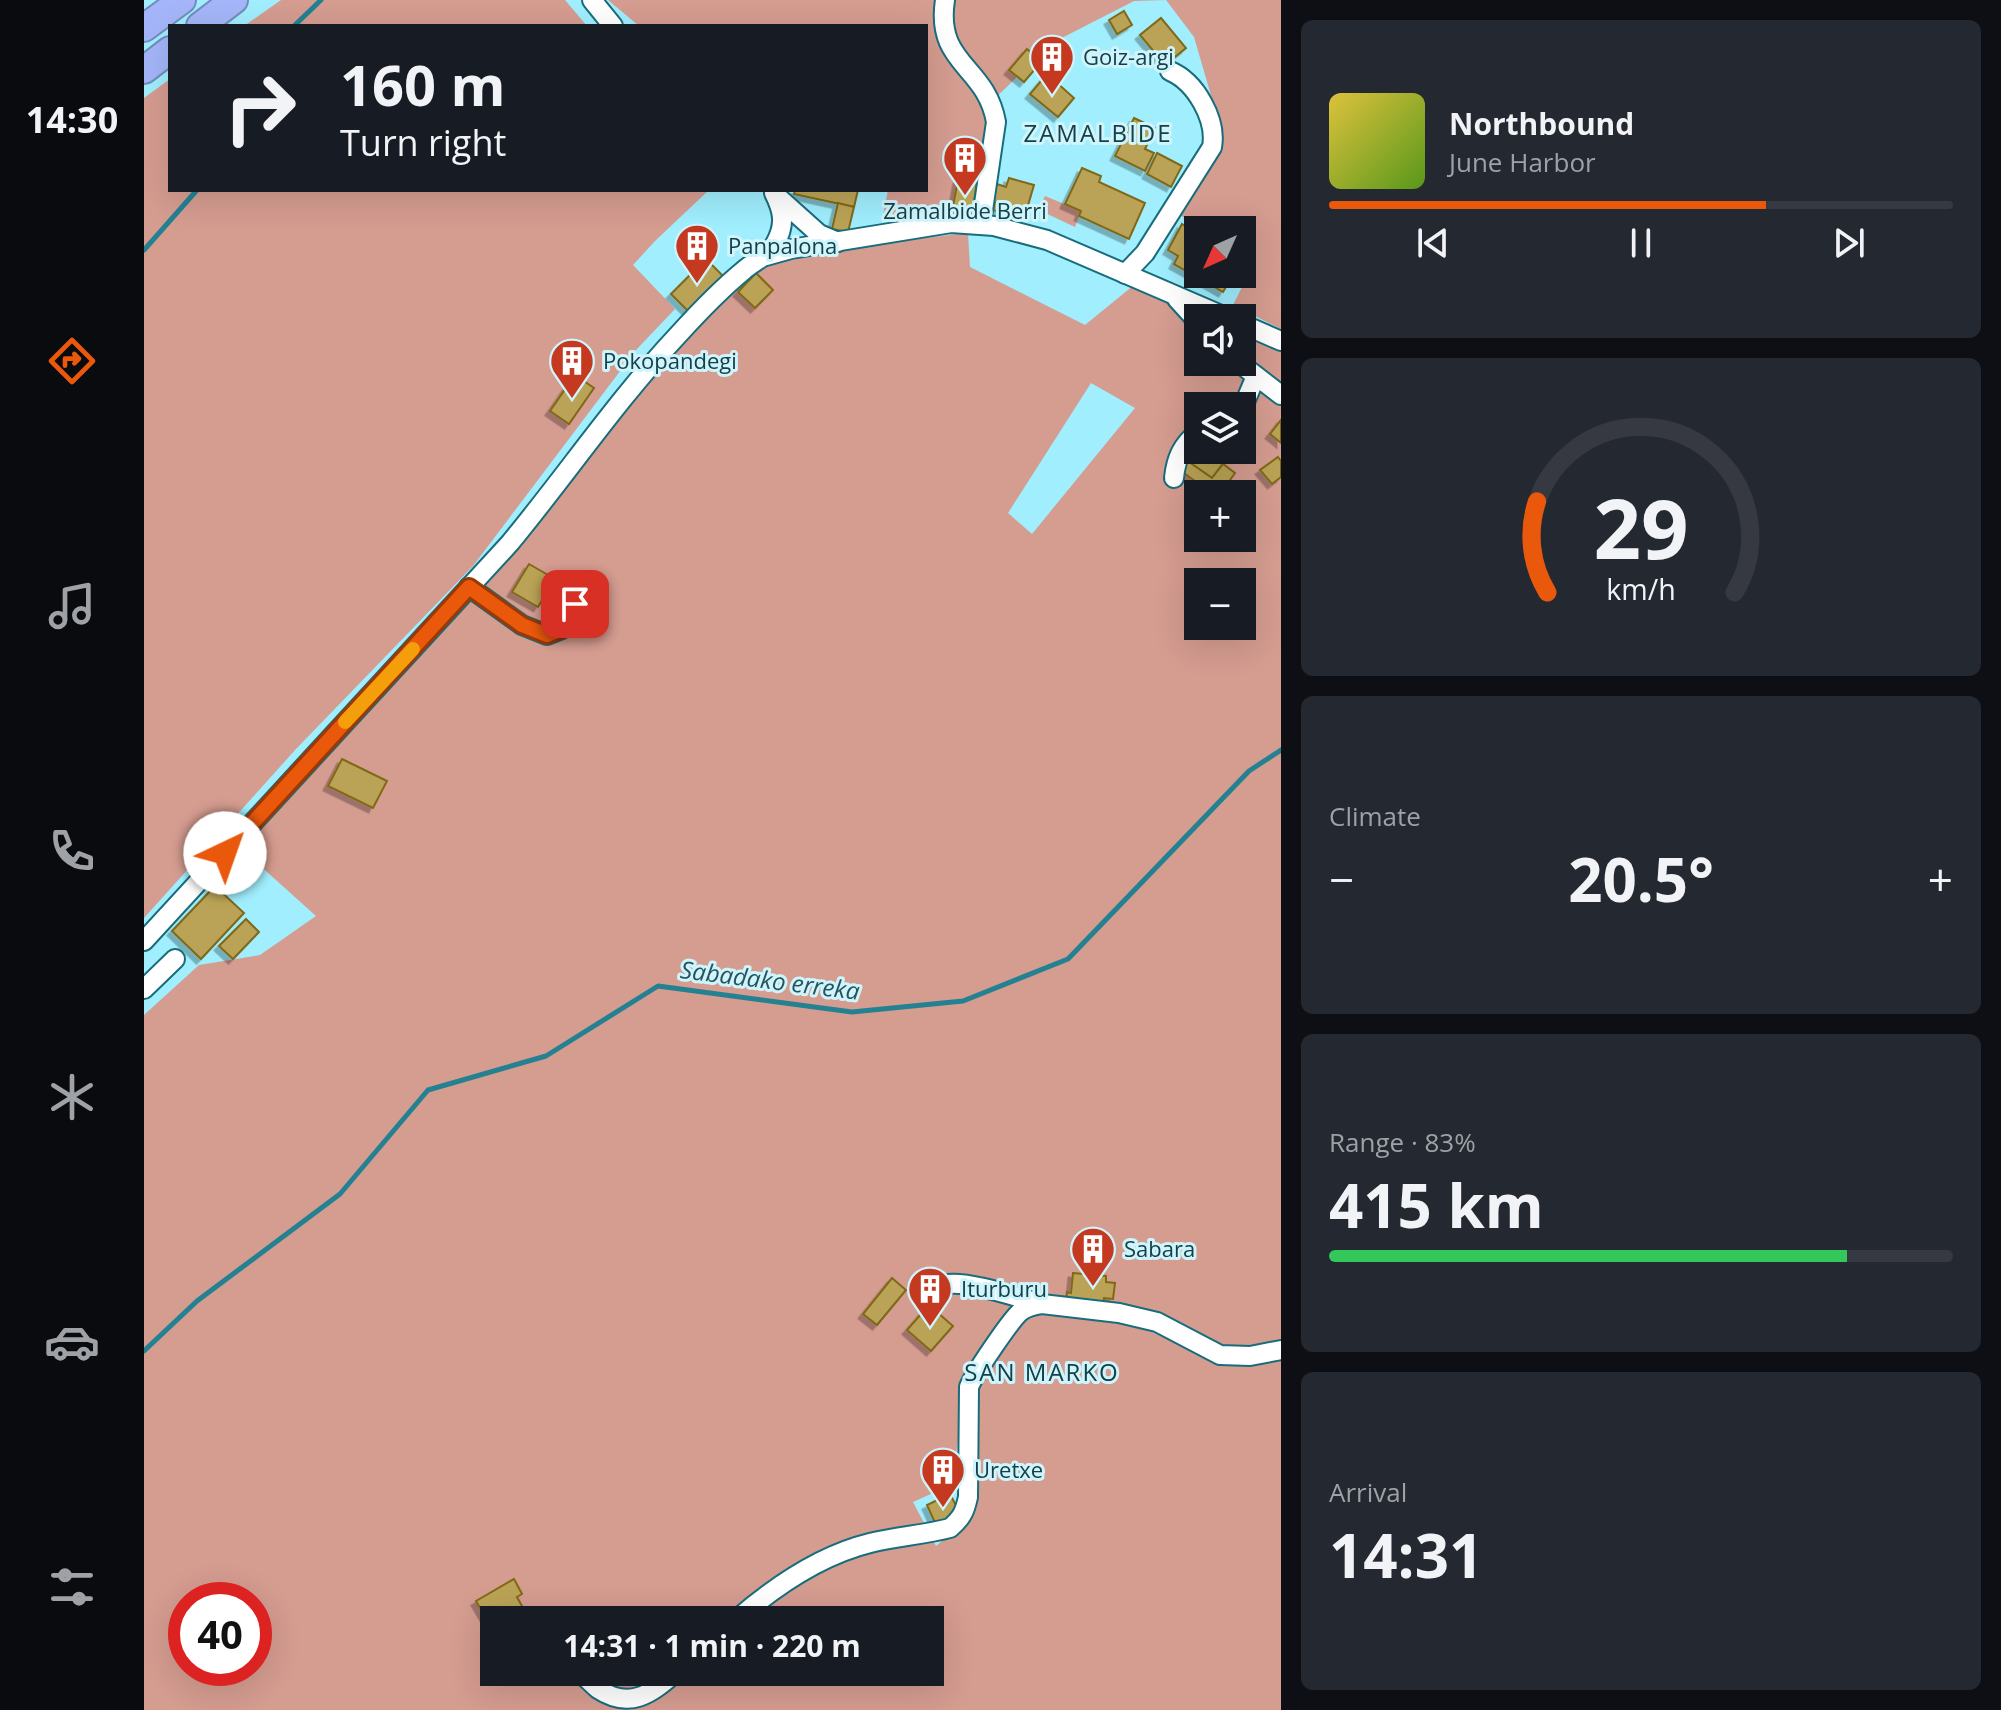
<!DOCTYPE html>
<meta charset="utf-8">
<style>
body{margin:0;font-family:"Open Sans",sans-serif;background:#242831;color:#f1f3f6;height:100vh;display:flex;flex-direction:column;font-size:30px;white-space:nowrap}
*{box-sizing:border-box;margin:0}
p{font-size:26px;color:#9ea1a6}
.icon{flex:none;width:44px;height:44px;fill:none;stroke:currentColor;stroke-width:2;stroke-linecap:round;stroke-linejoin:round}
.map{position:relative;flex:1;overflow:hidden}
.drawer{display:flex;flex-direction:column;gap:20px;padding:20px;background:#0d0f14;width:720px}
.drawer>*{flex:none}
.hud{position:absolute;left:24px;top:24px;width:760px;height:168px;border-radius:0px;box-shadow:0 8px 32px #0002;background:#171b24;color:#f1f3f6;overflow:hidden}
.needle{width:52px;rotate:225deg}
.buttons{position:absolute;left:1040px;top:216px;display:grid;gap:16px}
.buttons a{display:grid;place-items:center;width:72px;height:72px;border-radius:0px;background:#171b24;box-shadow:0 8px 32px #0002;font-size:40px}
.speed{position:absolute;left:24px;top:1582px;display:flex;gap:16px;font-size:40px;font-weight:700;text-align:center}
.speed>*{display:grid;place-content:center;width:104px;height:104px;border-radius:50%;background:#171b24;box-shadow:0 8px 32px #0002;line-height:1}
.speed .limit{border:12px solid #d22;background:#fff;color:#111}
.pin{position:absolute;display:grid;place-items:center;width:68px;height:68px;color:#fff;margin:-34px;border-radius:16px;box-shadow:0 4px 12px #0006}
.me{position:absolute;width:88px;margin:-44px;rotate:42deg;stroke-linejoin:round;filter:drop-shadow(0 0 6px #0008)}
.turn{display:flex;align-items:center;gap:28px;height:168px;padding:0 40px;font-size:36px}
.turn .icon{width:104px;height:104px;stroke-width:2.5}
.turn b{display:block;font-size:56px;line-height:68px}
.big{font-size:60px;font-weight:700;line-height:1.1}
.drawer .card{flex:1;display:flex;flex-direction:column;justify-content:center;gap:12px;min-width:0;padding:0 28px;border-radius:12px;background:#242831}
.drawer .dial{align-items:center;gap:0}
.dial svg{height:208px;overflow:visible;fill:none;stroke:#363941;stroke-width:7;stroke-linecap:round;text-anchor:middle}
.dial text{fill:#f1f3f6;stroke:none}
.song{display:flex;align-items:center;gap:24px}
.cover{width:96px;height:96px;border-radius:12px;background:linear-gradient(135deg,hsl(50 70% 55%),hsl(90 70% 35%))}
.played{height:8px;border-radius:4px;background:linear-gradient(90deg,#ea580c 70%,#363941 70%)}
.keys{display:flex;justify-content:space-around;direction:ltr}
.heat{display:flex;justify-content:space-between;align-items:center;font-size:44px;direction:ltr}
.charge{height:12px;border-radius:6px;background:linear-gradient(90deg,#34c759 83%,#363941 0)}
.trip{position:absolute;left:336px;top:1606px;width:464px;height:80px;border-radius:0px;background:#171b24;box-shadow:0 8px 32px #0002;font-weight:700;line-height:80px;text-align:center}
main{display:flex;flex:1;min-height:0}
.menu{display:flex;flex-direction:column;width:144px;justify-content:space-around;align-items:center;background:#090b0e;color:#9ea1a6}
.menu .icon{width:56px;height:56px}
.menu .current{color:#ea580c}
.menu b{font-size:36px;color:#f1f3f6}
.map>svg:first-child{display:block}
</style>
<main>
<nav class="menu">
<b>14:30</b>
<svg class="icon current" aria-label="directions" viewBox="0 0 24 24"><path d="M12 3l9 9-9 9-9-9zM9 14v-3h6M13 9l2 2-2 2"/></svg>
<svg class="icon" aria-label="music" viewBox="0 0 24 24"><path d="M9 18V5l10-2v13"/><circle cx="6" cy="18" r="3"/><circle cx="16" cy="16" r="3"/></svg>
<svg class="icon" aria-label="phone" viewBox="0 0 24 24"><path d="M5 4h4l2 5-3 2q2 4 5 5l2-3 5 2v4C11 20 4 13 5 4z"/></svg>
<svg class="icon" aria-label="climate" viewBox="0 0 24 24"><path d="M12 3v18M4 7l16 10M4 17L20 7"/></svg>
<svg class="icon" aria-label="car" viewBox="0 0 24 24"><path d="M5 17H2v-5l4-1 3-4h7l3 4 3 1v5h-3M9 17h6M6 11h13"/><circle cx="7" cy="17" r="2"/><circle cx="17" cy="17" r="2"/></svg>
<svg class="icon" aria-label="filters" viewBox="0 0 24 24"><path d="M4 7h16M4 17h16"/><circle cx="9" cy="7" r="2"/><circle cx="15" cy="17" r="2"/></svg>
</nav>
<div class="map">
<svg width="1137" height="1710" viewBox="0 0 1137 1710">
<defs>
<filter id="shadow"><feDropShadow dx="-4.5" dy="4.5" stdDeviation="0" flood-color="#0004"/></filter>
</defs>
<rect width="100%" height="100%" fill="#a0eefe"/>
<g fill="#d59c90" fill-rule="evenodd">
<polygon points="137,0 421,0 443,26 100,26"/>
<polygon points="464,0 1137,0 1137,329 1089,305 1107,269 1098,260 1098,230 1061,230 1036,215 1078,133 1050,37 1022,0 990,1 908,43 841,108 843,136 829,212 738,220 744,190 782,190 782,26 495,26"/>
<polygon points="26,79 26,190 565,190 511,241 489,265 531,309 492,350 329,566 152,749 0,918 0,98"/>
<polygon points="901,196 937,211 931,227 895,210"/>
<path d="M824,233L826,267L941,325L990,285L1072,318H1054V362H1098V329L1137,348V1710H0V1015L55,965L116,955L172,916L92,844L348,577L413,497L493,385L524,350L597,277L637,258L673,250ZM947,383L991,408L888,534L864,513ZM1054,406H1098V450H1054ZM1054,494H1098V538H1054ZM1054,582H1098V626H1054ZM896,1295C928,1299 965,1300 996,1310C1026,1320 1051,1339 1080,1351L1064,1357L983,1321L922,1310L897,1309L881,1317L831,1380L828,1426L832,1442L826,1472V1518L792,1546L769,1502L807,1485L827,1362L879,1302ZM42,1600H110V1668H42ZM350,1620H786V1672H350Z"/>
</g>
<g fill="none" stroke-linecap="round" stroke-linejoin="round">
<g stroke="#238192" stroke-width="5">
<polyline points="150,26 177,0"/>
<polyline points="0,250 53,190"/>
<polyline points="0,1351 53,1301 196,1194 284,1090 402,1056 514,986 708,1012 819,1001 924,959 1105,771 1137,750"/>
</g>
</g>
<g fill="#baa357" stroke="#806917" stroke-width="2" filter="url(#shadow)">
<polygon points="980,11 988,25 973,34 965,20"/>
<polygon points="1017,18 1042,48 1021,65 996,35"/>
<polygon points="883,49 898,61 880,82 865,70"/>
<polygon points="903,74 930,98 914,117 886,94"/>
<polygon points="990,118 1011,128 1001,149 1010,153 1001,171 971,156"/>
<polygon points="1013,153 1038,166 1027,187 1003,174"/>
<polygon points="938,168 957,176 955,182 1001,203 985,239 935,216 937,211 921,204"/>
<polygon points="865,178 890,185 880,219 849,210 851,202 848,201 853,184 862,187"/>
<polygon points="814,179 833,182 828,215 808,212"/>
<polygon points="651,190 714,190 710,207 650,194"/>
<polygon points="694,203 710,207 704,232 688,229"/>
<polygon points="1038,224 1052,232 1045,244 1054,249 1054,274 1089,275 1079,292 1030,264 1034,256 1024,250"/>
<polygon points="562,259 579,276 544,311 527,294"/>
<polygon points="612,273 629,290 611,308 594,292"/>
<polygon points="431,375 450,388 425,424 406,411"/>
<polygon points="1137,420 1137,443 1126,434"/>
<polygon points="1054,450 1089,450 1068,478 1045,462"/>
<polygon points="1044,452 1049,456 1045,462 1068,478 1079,464 1091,473 1076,494 1069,494 1033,468"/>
<polygon points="1134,457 1137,461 1137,477 1128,484 1116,470"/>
<polygon points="385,564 411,579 394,607 368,592"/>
<polygon points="198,759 243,781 229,808 184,786"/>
<polygon points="71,886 100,913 57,959 28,931"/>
<polygon points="102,919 115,932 89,959 75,946"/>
<polygon points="929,1273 962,1276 962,1282 971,1283 969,1299 960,1298 959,1307 922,1304 923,1292 927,1293"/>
<polygon points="748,1278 762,1290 733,1325 719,1314"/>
<polygon points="785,1305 809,1326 787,1351 763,1330"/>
<polygon points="806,1494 816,1513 792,1525 783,1505"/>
<polygon points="370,1579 378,1594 373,1597 383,1615 375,1620 350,1620 350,1632 332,1601"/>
</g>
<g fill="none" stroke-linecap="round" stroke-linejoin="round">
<g stroke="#186d7c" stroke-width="22">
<g id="minor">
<polyline points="448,0 469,26"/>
<path d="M801,0C791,65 842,65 852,122L837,224"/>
<polyline points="636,199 675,234 694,242"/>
<polyline points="622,256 647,249 807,223 850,226 903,240 1084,318"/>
<path d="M981,274L1001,253L1068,147C1073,120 1052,82 1026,71"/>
<polyline points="1033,299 1054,322"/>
<polyline points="1098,324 1137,341"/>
<polyline points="1094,362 1137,395"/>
<polyline points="1098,409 1112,376"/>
<path d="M1030,478C1032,458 1038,445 1054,432"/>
<polyline points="325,587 378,625 403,635 418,629 431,604"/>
<path d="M0,941L366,543C423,474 473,400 534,335C554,313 576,290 599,271C610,261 623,257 631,244C642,224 639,211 630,193"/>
<polyline points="0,989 31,959"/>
<path d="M788,1294C792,1289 797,1284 804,1284C826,1281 875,1298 898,1304"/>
<path d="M592,1620C630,1587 677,1555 726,1543C753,1536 780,1535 806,1528C818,1518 821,1511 824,1497L825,1387C830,1374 864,1324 875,1313C881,1307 890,1305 898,1304L975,1313L1013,1322L1076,1355L1106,1356L1137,1350"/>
<path d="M435,1672C442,1677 447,1683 454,1689C486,1710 507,1694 532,1672"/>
</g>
</g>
<g stroke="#728dbb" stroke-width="30">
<g id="highway">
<polyline points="56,26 90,0"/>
<polyline points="0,28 38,0"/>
<polyline points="0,70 26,50"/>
</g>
</g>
<use href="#minor" stroke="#fff" stroke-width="18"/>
<use href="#highway" stroke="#a4b6f9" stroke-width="26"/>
</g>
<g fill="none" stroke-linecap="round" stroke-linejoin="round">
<g stroke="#983908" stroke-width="20">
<polyline id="route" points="81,853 325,587 378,625 403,635 418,629 431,604"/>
</g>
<use href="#route" stroke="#ea580c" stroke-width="14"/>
<polyline stroke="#f59e0b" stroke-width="14" points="201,722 269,649"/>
</g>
<defs>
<g id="building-pin" transform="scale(2.3)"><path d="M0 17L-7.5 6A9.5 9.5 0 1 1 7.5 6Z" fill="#c4391f" stroke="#cff4fc"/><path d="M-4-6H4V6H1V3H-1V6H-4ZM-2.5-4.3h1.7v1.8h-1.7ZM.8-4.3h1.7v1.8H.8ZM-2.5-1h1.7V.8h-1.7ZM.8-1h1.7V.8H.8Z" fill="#fff"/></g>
</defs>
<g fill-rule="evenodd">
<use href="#building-pin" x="908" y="57"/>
<use href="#building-pin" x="821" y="158"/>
<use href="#building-pin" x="553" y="246"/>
<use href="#building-pin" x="428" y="361"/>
<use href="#building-pin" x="949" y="1249"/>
<use href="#building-pin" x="786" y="1289"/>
<use href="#building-pin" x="799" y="1470"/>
</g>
<g text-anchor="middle" stroke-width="6" stroke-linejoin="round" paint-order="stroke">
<g font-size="22" fill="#144149" stroke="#cff4fc" text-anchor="start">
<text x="939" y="65">Goiz-argi</text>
<text x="821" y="219" text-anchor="middle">Zamalbide Berri</text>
<text x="584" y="254">Panpalona</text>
<text x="459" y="369">Pokopandegi</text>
<text x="980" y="1257">Sabara</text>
<text x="817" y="1297">Iturburu</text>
<text x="830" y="1478">Uretxe</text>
</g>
<g font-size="24" letter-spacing="2" fill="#144149" stroke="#cff4fc">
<text x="954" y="142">ZAMALBIDE</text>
<text x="898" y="1381">SAN MARKO</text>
</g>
<g font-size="24" font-style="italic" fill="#26545d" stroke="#cff4fc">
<text transform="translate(626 981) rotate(7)" y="8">Sabadako erreka</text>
</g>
</g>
</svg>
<div class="buttons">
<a><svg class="needle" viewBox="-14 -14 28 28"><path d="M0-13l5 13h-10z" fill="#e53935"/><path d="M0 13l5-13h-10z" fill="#9ea1a6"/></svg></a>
<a><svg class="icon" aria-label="sound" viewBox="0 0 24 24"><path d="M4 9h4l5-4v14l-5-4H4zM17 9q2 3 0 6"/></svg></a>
<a><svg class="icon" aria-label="layers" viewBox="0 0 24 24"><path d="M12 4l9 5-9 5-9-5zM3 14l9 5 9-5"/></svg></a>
<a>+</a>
<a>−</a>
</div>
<div class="speed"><div class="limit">40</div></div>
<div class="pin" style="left:431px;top:604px;background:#d93025"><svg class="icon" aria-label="arrive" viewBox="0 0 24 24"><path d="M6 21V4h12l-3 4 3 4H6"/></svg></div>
<svg class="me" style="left:81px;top:853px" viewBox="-20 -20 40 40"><circle r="19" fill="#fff"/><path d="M0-13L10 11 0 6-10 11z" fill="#ea580c"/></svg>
<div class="trip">14:31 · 1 min · 220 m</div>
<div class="hud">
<div class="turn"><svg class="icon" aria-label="right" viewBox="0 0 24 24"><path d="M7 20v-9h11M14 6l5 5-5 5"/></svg><div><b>160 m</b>Turn right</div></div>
</div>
</div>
<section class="drawer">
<div class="card">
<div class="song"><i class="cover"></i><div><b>Northbound</b><p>June Harbor</p></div></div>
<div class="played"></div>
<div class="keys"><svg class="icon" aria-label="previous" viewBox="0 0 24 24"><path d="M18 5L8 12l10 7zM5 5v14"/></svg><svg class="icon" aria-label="pause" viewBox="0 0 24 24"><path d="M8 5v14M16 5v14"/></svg><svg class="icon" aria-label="next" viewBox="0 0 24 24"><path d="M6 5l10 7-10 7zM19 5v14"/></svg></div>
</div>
<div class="card dial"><svg viewBox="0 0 100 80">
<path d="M14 69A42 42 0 1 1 86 69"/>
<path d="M14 69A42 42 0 0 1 10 34" stroke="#ea580c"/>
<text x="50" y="56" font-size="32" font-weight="700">29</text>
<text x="50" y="72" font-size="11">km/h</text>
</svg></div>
<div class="card"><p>Climate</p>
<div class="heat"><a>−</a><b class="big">20.5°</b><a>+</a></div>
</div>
<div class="card"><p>Range · 83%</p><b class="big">415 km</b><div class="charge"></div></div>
<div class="card"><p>Arrival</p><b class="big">14:31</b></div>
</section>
</main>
